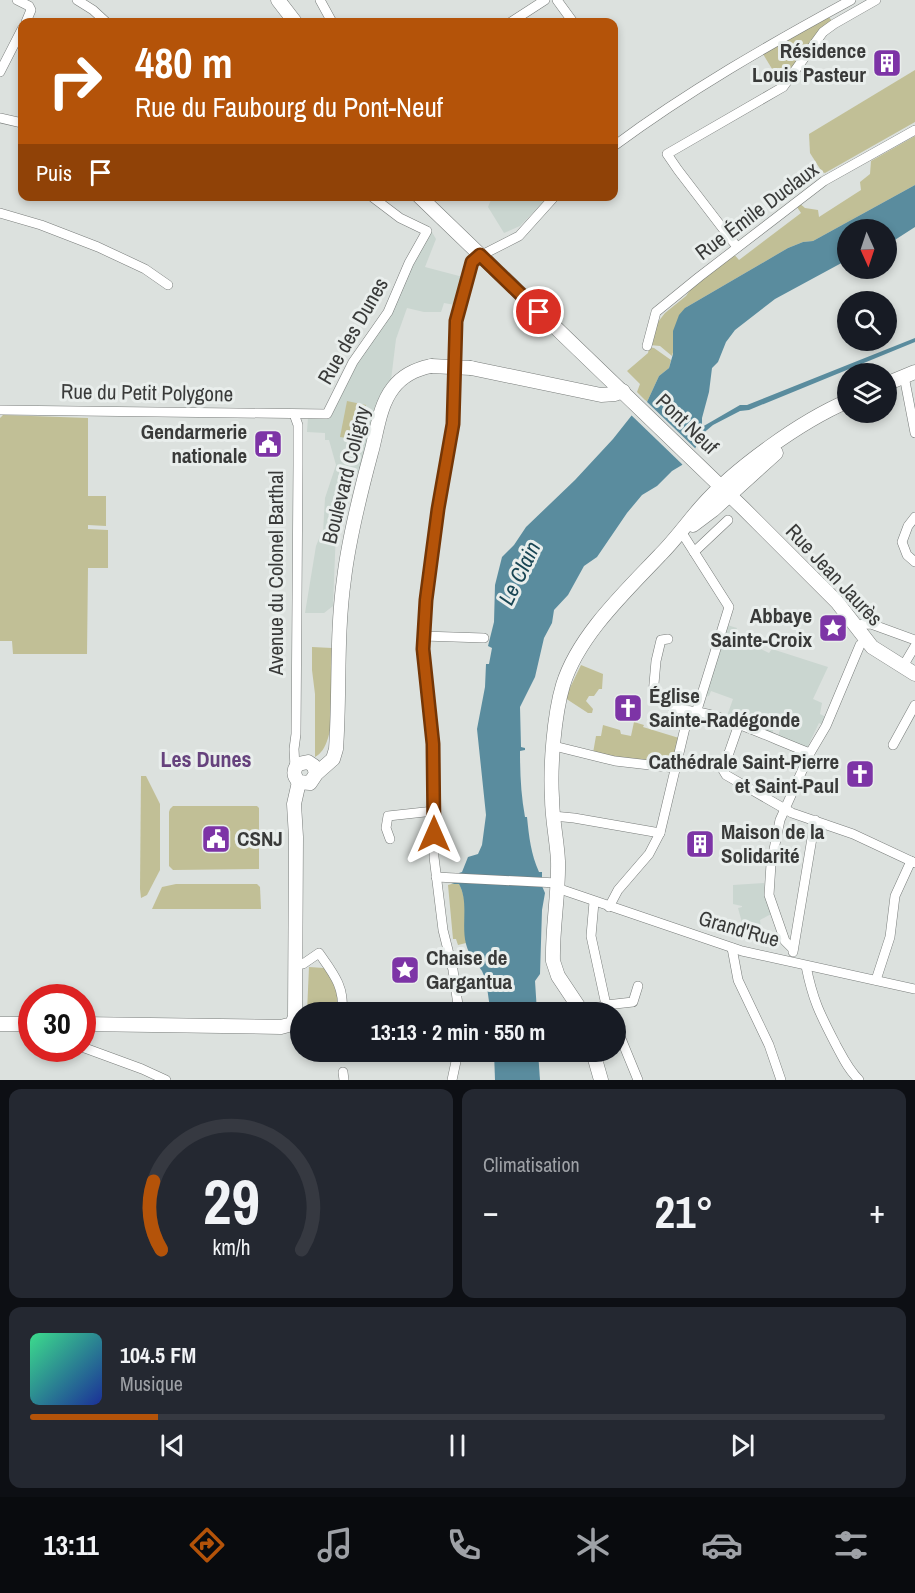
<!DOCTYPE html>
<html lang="fr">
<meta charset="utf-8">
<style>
body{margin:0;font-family:"Archivo Narrow",sans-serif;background:#242831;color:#f1f3f6;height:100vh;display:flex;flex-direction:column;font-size:22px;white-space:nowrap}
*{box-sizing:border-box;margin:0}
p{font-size:20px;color:#9ea1a6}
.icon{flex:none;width:33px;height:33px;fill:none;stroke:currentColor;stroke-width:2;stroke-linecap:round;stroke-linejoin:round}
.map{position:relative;height:1080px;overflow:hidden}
.panel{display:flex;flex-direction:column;gap:9px;padding:9px;background:#0d0f14;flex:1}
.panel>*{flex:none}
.banner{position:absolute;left:18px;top:18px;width:600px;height:183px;border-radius:12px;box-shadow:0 3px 9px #0003;background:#b45309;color:#fff;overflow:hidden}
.needle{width:39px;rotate:177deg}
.tools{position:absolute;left:837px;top:219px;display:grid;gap:12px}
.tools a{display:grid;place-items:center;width:60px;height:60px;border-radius:50%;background:#171b24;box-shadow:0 3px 9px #0003;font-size:30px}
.speed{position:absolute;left:18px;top:984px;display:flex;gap:12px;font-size:30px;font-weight:700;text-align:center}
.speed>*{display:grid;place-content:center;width:78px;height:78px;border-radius:50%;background:#171b24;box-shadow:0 3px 9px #0003;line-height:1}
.speed .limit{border:9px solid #d22;background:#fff;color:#111}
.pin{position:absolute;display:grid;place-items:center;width:51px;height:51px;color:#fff;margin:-26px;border:3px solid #fff;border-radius:50%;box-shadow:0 2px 6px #0007}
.me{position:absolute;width:66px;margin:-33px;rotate:0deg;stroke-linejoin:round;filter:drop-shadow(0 0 4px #0008)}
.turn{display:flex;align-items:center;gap:21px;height:126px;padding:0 18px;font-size:27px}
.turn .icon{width:78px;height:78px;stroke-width:2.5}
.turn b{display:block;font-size:42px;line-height:51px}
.then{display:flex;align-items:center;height:57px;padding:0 18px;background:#0003;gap:12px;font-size:22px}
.big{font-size:45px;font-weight:800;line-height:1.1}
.panel .card{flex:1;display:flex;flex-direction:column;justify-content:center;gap:9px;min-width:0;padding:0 21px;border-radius:12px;background:#242831}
.panel .dial{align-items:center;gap:0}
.dial svg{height:156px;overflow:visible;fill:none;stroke:#363941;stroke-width:7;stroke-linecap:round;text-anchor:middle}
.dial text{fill:#f1f3f6;stroke:none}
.song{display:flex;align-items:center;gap:18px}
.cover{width:72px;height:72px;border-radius:9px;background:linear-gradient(135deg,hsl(150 70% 55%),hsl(230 70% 35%))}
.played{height:6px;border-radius:3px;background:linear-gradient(90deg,#b45309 15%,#363941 15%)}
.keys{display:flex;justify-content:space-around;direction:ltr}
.heat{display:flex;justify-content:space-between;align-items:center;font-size:33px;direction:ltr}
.panel .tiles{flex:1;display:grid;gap:9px;grid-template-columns:1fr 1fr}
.card:last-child{grid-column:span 2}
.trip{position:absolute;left:290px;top:1002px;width:336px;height:60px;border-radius:30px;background:#171b24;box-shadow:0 3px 9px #0003;font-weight:800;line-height:60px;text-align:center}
.dock{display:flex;height:96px;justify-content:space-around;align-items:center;background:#090b0e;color:#9ea1a6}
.dock .icon{width:42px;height:42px}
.dock .selected{color:#b45309}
.dock b{font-size:27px;color:#f1f3f6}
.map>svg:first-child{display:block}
</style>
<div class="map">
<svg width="915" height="1080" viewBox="0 0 915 1080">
<rect width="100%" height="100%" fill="#dce1de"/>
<g fill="#cad6d0">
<polygon points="492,197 492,196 548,197 520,226 504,233 488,207"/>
<polygon points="430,229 436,239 425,267 463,277 455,305 444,303 441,312 424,312 407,308 396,339 391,380 379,398 363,466 350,482 343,485 337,505 333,606 324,613 305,613 316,546 320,536 323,533 325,498 336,465 329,440 325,440 325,433 307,432 308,417 329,419 354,365"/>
<polygon points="727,625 737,628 734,636 769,653 772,649 828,667 813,699 822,703 820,714 826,717 823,725 819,723 808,746 804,747 778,736 785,715 782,713 778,714 772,734 753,726 752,722 747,720 743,722 727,716 733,699 711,691 709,696 705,695"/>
<polygon points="764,883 764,893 771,914 760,920 761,929 744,930 738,908 742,907 742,906 733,904 733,885"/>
</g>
<g fill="#c1bf96">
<polygon points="829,17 834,24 783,87 763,54 786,39"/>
<polygon points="915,70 915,122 825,173 822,172 810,153 809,134"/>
<polygon points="915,136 915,185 813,241 803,242 788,248 685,308 672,356 660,346 650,345 658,322 665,313 686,296 699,277 732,252 739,260 801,213 795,204 798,202 805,208 818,210 819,217 861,190 860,182 870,174 871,161"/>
<polygon points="649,347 654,348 671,360 669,368 659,376 647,402 637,392 640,384 627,371 648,353"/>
<polygon points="347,401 366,405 359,440 340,437"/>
<polygon points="3,415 88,418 88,496 106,496 106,526 88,525 88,529 108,530 108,568 88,568 87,654 13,654 12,641 0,641 0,418"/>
<path d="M312,647L332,648C333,672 339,746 315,757V694L312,670Z"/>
<polygon points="581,665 603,674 602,689 599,689 594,696 589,696 586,701 593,709 592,713 588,713 565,698"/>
<polygon points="634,722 644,725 643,727 679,738 673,761 670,763 630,760 593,753 596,736 601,736 603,725 620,730 621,734 631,736"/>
<polygon points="141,776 146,776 160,804 160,870 147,895 141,898 140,889"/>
<polygon points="173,806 257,806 259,808 259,869 173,870 169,866 169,812 170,809"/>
<path d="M455,883L459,884C468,900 466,924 466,943L458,945L456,939H453L448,885Z"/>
<polygon points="176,884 257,884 260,887 261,909 152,909 162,887"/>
<polygon points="309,967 324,968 337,985 339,1012 307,1012"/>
</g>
<g fill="#5a8c9e">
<path d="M915,185V227L887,245L886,230H848L847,260L775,299L735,330L726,342L718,362L712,368L709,392L702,418V427L740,405H747L915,338V342L749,410L740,411L713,425L701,435L695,449L682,465L672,471L657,486L642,495L627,513L597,557L584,566L568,595L554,610L552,623L544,638L535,677L520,707L521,747L525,748V750L520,751C520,774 521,795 525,817H527C529,837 531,854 539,872H542V886L545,893L542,910L540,974L535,981L537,1012H491C488,1000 488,983 482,971C476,962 469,956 466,944C461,924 469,902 459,884H451L458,882L459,873L462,872L468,857L478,854L482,845L486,815L477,729L485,687L486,664H489L492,648L488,646L494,622L495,585L502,557L514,545L526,527L575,480L613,439L632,415L647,402L659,376L669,368L673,354V331L679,315L685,308L788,248L803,242L813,241Z"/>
<polygon points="494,1052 538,1052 540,1080 495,1080"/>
</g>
<polygon fill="#dce1de" points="645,400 698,451 685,467 629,413"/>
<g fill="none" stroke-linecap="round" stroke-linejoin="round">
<g stroke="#787c7a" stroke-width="10">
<g id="street">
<polyline points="17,0 29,6 31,10 26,22"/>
<polyline points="77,0 93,10 106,22"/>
<polyline points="320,0 332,22"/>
<polyline points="557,0 573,22"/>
<polyline points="511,22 545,0"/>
<polyline points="0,72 22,29"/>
<polyline points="0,118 22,123"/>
<path d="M614,146C688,91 770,44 851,0"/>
<polyline points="0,213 41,225 98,247 145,269 168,285"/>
<polyline points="737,247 678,170 667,154 783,87 823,32 834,24 876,0"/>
<polyline points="647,346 656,312 699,277 824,181 915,130"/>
<polyline points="904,376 915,433"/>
<polyline points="0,410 327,414 353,362 388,312 409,263 427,231 400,218 371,196"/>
<polyline points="294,414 298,425 298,465 296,734 294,749 295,767"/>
<polyline points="915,517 908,526 902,542 907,555 915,562"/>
<polyline points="682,533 729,607 697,710"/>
<polyline points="694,552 728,520"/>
<polyline points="853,625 871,624 915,640"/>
<polyline points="423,636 484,638"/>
<path d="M668,639L661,640L656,661L653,695C675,714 692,708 718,717C749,727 779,741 810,753"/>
<polyline points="902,668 915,646"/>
<polyline points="739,724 723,770 726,775 792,813 853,834 915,863"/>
<polyline points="893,745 915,705"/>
<polyline points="554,746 615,761 676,768"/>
<polyline points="553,816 574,818 660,833"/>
<polyline points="390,839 386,828 388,816 434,811"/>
<polyline points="436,877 557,883"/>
<polyline points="557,888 742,951 915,989"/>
<polyline points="609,907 618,890 649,854 660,833 689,711"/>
<polyline points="732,948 738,980 769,1045 781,1080"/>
<polyline points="793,949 785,941 769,895 771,864 780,820 810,753 826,726 860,645 866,640"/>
<polyline points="793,952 815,820"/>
<path d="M295,964H303L319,953C333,973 345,987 342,1012"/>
<path d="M806,966C813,1001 820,1014 836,1045C843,1058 848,1069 859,1080"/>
<polyline points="876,980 890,937 895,896 911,861"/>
<polyline points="606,1005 633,1002 638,986"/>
<polyline points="459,1012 453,970 443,930 434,857 433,744 425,677 423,631 438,509 453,424 456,321 466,280 474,259 519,236 555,196"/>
<polyline points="582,1012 606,1005 591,936 594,902"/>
<polyline points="615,1024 638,1080"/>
<polyline points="82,1047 142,1069 166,1080"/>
<polyline points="343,1072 344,1080"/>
<polyline points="452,1080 458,1052"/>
</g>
</g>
<g stroke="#787c7a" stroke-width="15">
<g id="secondary">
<polyline points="278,0 295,22"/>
<polyline points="419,196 743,508 837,602 872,647 915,674"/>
<polyline points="471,368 601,395 615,394 623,391"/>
<polyline points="886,384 915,372"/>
<polyline points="693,525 713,510 776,453"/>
<path d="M316,774L314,766L308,762L298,764C293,770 293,776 299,782L310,783L316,774L333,759L336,749C340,693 336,636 344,579C349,537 360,494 371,453C377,432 379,406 393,388C402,376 416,369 431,366"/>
<path d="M582,1012L558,976L553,961C552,928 559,894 558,861C557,840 552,819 552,798C550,767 554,715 563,685C578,636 625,592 660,555C675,540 687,523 701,507C734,469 801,421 848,401"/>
<polyline points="0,1024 32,1024"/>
<polyline points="82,1024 281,1027 292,1024 295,1017 296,837 294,804 299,782"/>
<polyline points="593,1052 601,1080"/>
</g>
</g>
<use href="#street" stroke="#fff" stroke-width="9"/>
<use href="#secondary" stroke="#fff" stroke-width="14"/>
<g stroke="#787c7a" stroke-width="15" stroke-linecap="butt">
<polyline id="secondary-bridge" points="431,366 471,368"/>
</g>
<use href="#secondary-bridge" stroke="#fff" stroke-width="14"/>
</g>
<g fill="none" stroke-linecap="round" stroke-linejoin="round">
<g stroke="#753606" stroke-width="15">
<polyline id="route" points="434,834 433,744 423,649 426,600 438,509 453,424 456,321 472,262 480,255 539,312"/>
</g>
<use href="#route" stroke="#b45309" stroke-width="10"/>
</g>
<defs>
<g id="building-square" transform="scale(1.5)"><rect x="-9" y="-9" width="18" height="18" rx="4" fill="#7d34a6" stroke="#e9eeec"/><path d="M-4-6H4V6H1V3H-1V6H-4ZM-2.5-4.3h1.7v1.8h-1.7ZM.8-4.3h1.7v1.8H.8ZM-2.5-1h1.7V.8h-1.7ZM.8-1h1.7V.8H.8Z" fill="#fff"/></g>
<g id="civic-square" transform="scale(1.5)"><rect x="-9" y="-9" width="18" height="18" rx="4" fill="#7d34a6" stroke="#e9eeec"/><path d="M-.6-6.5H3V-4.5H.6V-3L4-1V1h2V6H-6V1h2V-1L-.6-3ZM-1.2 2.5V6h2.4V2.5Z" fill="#fff"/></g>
<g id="sight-square" transform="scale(1.5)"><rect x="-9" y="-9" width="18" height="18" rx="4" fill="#7d34a6" stroke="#e9eeec"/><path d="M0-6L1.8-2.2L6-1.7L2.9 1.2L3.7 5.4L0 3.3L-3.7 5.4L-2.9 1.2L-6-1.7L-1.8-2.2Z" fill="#fff"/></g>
<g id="church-square" transform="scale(1.5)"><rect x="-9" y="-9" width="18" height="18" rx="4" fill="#7d34a6" stroke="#e9eeec"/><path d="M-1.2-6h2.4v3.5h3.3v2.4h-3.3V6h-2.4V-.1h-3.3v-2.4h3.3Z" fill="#fff"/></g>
</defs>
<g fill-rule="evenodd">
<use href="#building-square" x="887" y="63"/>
<use href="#civic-square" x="268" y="444"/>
<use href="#sight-square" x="833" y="628"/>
<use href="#church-square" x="628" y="708"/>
<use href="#church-square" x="860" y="774"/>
<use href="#civic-square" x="216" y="839"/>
<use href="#building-square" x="700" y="844"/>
<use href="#sight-square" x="405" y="970"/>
</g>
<g text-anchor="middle" stroke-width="6" stroke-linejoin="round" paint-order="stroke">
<g font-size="21" font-weight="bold" fill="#393a39" stroke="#e9eeec" text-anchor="end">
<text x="866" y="58">Résidence<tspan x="866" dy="24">Louis Pasteur</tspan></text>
<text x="247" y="439">Gendarmerie<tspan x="247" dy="24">nationale</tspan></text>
<text x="812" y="623">Abbaye<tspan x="812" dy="24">Sainte-Croix</tspan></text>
<text x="649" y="703" text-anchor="start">Église<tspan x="649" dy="24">Sainte-Radégonde</tspan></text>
<text x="839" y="769">Cathédrale Saint-Pierre<tspan x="839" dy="24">et Saint-Paul</tspan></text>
<text x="721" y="839" text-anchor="start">Maison de la<tspan x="721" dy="24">Solidarité</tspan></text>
<text x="237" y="846" text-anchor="start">CSNJ</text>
<text x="426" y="965" text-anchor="start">Chaise de<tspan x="426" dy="24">Gargantua</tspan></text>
</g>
<g font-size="21" fill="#393a39" stroke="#e9eeec">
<text transform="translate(757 211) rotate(-37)" y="7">Rue Émile Duclaux</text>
<text transform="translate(353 331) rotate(-60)" y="7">Rue des Dunes</text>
<text transform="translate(147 393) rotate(1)" y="7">Rue du Petit Polygone</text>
<text transform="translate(687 424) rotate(44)" y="7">Pont Neuf</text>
<text transform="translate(346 475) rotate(-76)" y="7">Boulevard Coligny</text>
<text transform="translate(276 573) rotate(-90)" y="7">Avenue du Colonel Barthal</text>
<text transform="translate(834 575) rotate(47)" y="7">Rue Jean Jaurès</text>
<text transform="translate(739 929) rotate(16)" y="7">Grand'Rue</text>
</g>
<g font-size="22" font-style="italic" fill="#194654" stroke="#e9eeec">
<text transform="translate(519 573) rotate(-64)" y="8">Le Clain</text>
</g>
<g font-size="22" font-weight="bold" fill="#66427d" stroke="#e9eeec">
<text x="206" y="767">Les Dunes</text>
</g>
</g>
</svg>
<div class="tools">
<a><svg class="needle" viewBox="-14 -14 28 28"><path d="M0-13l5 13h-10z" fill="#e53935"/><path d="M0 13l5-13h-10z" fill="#9ea1a6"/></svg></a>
<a><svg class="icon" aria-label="search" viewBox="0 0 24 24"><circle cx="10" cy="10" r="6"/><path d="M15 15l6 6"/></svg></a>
<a><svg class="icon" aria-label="layers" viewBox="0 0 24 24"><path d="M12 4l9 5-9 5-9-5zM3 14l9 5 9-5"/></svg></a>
</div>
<div class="speed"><div class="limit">30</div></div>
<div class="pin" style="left:539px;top:312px;background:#d93025"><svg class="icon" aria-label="arrive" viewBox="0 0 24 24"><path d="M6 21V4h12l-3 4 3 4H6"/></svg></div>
<svg class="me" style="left:434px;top:834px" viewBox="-20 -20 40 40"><path d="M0-17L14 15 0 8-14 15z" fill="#b45309" stroke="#fff" stroke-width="4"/></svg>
<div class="trip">13:13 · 2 min · 550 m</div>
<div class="banner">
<div class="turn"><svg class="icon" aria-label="right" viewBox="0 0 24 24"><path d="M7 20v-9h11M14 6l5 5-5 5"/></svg><div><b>480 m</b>Rue du Faubourg du Pont-Neuf</div></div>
<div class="then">Puis<svg class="icon" aria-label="arrive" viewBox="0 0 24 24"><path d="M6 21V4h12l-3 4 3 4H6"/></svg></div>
</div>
</div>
<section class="panel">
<div class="tiles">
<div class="card dial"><svg viewBox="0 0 100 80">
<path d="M14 69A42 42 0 1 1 86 69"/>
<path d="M14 69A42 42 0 0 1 10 34" stroke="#b45309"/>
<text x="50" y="56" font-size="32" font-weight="700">29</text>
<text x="50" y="72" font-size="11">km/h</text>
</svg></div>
<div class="card"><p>Climatisation</p>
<div class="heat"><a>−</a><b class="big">21°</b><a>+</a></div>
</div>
<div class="card">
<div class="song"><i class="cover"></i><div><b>104.5 FM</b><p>Musique</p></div></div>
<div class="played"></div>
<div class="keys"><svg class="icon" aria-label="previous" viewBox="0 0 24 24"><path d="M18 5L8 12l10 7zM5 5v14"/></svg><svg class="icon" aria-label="pause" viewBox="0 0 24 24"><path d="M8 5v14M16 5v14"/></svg><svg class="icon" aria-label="next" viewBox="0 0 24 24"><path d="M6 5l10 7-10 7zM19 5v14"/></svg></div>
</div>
</div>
</section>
<nav class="dock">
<b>13:11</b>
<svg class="icon selected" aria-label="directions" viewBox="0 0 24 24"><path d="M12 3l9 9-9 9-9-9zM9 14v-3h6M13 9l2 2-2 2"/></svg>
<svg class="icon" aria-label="music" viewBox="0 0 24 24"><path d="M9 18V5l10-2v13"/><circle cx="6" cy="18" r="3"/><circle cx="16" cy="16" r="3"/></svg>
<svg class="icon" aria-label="phone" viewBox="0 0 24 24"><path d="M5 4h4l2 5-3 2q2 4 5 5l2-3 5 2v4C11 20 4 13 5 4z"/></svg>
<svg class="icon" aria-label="climate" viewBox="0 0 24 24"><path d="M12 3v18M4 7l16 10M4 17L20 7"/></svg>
<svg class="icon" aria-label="car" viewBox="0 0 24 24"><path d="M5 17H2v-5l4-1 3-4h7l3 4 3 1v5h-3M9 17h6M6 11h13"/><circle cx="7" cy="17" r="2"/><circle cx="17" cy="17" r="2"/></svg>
<svg class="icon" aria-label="filters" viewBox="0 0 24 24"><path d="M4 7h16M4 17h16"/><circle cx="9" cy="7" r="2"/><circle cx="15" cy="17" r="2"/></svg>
</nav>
